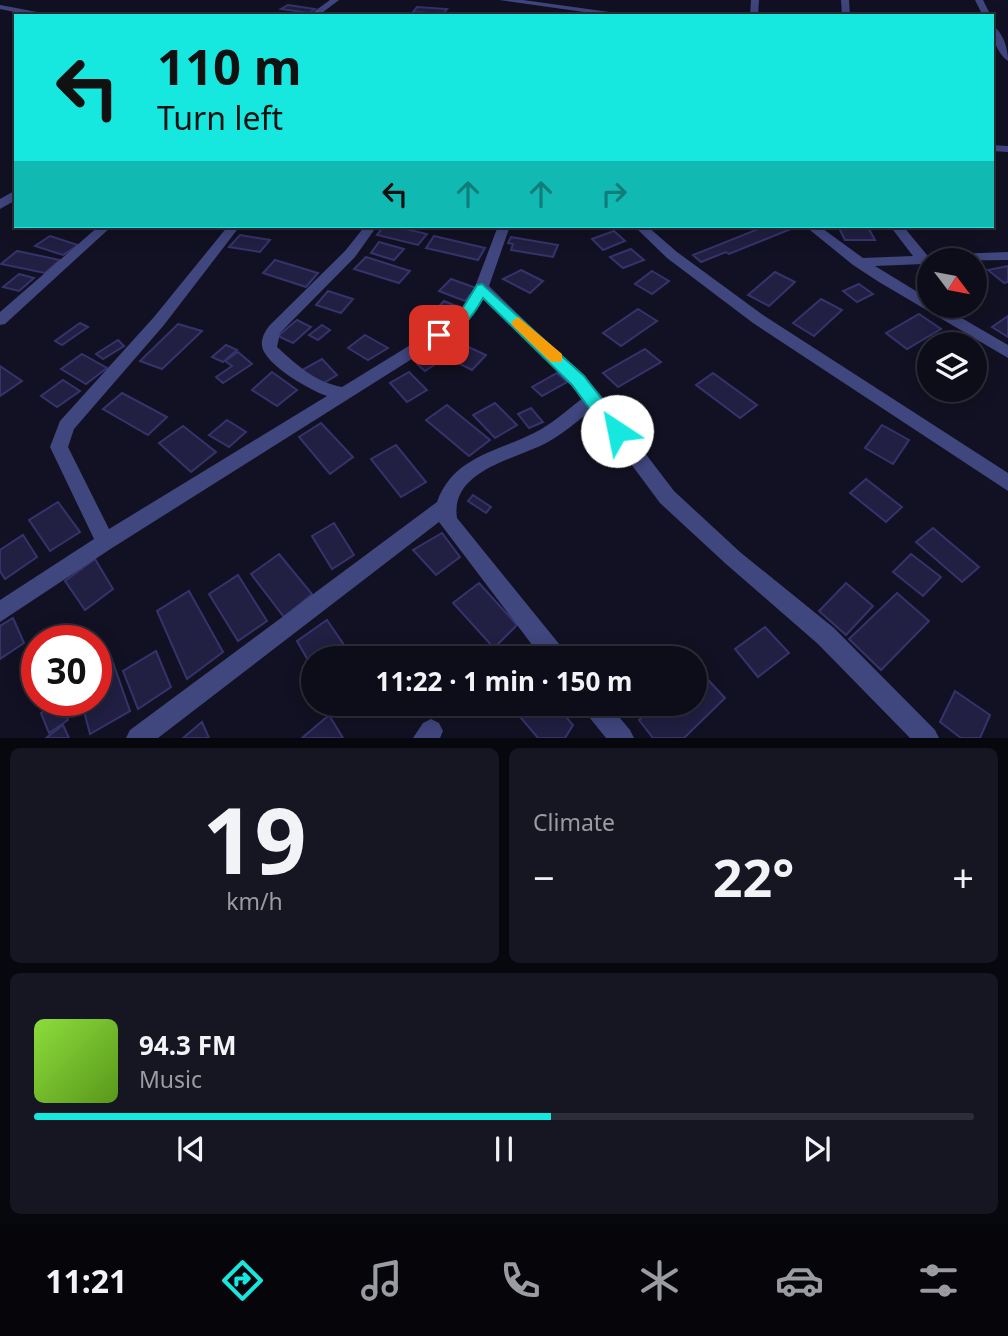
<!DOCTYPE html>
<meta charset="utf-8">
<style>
body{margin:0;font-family:"Noto Sans",sans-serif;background:#161623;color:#f1f3f6;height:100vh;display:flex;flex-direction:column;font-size:26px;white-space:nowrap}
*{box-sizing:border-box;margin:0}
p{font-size:23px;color:#9a9ca2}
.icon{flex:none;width:38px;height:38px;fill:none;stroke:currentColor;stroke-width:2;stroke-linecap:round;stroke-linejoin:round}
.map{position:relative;height:738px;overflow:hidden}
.sheet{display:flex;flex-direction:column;gap:10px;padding:10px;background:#07070e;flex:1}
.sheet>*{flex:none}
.top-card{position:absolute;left:14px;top:14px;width:980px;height:214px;border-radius:0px;box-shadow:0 4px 18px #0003,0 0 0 2px #2d2d39;background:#16e8e0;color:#111;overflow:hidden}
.needle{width:46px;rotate:122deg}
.tools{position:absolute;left:917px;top:248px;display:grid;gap:14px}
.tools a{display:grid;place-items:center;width:70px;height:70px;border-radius:50%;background:#0d0d1a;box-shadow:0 4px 18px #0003,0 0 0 2px #2d2d39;font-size:35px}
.speed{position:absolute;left:21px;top:625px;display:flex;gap:14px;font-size:35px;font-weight:700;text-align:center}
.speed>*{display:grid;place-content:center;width:91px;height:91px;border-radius:50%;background:#0d0d1a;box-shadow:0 4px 18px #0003,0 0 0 2px #2d2d39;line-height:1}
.speed .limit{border:10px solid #d22;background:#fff;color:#111}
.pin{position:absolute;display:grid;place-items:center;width:60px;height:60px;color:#fff;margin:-30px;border-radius:14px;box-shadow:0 4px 10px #0006}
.me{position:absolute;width:77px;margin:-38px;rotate:326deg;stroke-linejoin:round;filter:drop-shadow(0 0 5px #0008)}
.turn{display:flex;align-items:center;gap:24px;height:147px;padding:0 28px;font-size:32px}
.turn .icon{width:91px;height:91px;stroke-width:2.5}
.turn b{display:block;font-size:49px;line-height:60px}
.lanes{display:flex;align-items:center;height:66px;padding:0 28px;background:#0003;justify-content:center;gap:35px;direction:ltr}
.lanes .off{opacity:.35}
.big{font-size:52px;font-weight:700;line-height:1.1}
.sheet .tile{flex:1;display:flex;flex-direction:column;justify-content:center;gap:10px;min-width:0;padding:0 24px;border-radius:10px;background:#161623}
.sheet .dial{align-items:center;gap:0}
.dial b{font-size:91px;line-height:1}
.song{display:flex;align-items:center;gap:21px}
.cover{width:84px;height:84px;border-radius:10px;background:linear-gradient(135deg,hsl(90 70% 55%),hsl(90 70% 35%))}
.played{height:7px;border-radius:4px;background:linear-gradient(90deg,#16e8e0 55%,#2d2d39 55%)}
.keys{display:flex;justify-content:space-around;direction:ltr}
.heat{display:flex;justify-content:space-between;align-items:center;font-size:38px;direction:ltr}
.sheet .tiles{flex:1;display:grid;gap:10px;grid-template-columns:1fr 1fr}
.tile:last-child{grid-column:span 2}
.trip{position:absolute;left:301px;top:646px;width:406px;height:70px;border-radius:35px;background:#0d0d1a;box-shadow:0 4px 18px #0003,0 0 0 2px #2d2d39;font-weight:700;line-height:70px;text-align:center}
.menu{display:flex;height:112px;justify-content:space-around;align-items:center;background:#05050a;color:#9a9ca2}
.menu .icon{width:49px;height:49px}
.menu .active{color:#16e8e0}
.menu b{font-size:32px;color:#f1f3f6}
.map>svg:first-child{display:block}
</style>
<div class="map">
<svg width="1008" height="738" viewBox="0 0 1008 738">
<rect width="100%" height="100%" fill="#111123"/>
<g fill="#211f42" stroke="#36336c" stroke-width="2">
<polygon points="288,5 315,9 309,13 281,9"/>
<polygon points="417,7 447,9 443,14 413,12"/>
<polygon points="384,226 393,226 427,234 418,245 377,235"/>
<polygon points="766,226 787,226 791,229 729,254 726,252 701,262 693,255"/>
<polygon points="839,228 869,229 875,240 845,240"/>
<polygon points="614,231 625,241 603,250 592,239"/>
<polygon points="240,235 270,240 260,252 229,247"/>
<polygon points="50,236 78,245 63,255 35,246"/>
<polygon points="434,236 485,248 478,260 426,248"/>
<polygon points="511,237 558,245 553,257 511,250 513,244 508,243"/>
<polygon points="379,242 404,249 394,260 371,253"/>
<polygon points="631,249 644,260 623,268 610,257"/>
<polygon points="17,251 60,260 45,273 1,264"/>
<polygon points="366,257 410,271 399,283 354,269"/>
<polygon points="275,260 318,273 306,287 263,273"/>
<polygon points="1008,266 1008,282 1004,283 988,270"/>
<polygon points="521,270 543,281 530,293 503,279"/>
<polygon points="652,271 669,281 652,294 635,284"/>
<polygon points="775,272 795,282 769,306 748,295"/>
<polygon points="19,274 34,278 19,291 3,287"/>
<polygon points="451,279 476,288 465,301 439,291"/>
<polygon points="859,284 873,294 857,302 843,291"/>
<polygon points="328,291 353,299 341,313 316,305"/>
<polygon points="821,299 842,310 814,336 793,323"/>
<polygon points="444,301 461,308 449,322 431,315"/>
<polygon points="638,309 657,321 621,346 603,333"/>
<polygon points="919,314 941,329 907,349 886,333"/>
<polygon points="1008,316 1008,337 992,327"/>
<polygon points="297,320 311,327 293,343 278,336"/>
<polygon points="80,323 88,327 62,345 55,341"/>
<polygon points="178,324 202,331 162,369 140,361"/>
<polygon points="322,325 330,330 318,340 309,335"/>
<polygon points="365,335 388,348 368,360 348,348"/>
<polygon points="118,340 124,346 103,359 96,354"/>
<polygon points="462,344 486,355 472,370 448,358"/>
<polygon points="226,345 237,350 223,362 212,357"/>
<polygon points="645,349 661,362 618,387 603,373"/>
<polygon points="238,352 252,364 223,383 216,377 232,366 225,361"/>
<polygon points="82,354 107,368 86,384 61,369"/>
<polygon points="432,354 440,361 425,371 417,364"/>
<polygon points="322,359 337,375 317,387 302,370"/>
<polygon points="0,366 22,381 0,396"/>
<polygon points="272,372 297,390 277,406 252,390"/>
<polygon points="409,372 427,390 407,402 390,383"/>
<polygon points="557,373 567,382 542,396 532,387"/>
<polygon points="713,373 757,405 740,418 696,385"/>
<polygon points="63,380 80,391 57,407 41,396"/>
<polygon points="122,393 167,417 148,435 103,409"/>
<polygon points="495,403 517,425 495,438 473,415"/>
<polygon points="447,405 490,440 469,456 426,420"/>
<polygon points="531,408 543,422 529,428 518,414"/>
<polygon points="227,420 246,432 229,447 209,435"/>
<polygon points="321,423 353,457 330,474 299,437"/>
<polygon points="882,425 909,440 893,464 865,448"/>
<polygon points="183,426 216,452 191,472 159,443"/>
<polygon points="396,445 426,482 401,497 371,459"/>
<polygon points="866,479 902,507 886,522 850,493"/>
<polygon points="473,495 491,507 486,513 468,501"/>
<polygon points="58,502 80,532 50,551 29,520"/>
<polygon points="334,523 354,555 332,569 312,536"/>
<polygon points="933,528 979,567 962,582 916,542"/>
<polygon points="442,533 460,557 436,575 413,550"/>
<polygon points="23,535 37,557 5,579 0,571 0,550"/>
<polygon points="279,554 312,594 284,617 251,574"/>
<polygon points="911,554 941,577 923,596 893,572"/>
<polygon points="95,559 113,589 85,610 65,581"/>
<polygon points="238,575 267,621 238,641 209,594"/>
<polygon points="479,583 517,625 494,648 453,603"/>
<polygon points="846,583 873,606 846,635 819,611"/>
<polygon points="189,591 223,652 187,679 157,611"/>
<polygon points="897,593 929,621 881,670 849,639"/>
<polygon points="13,618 24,643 0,659 0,626"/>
<polygon points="327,620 353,658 313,658 313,669 297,641"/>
<polygon points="765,627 789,653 758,677 735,649"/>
<polygon points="156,651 171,687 138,709 123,671"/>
<polygon points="111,657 130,711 90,734 81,700 96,700 96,664"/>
<polygon points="696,667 725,698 684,738 653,738 639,720 657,704 695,704"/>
<polygon points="955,691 990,715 980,738 961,738 940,722"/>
<polygon points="60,700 68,720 49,733 41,713"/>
<polygon points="509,704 555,704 573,725 565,738 538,738"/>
<polygon points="329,715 343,738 302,738"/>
<polygon points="202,722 209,738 183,738"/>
<polygon points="63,725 69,738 46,738"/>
</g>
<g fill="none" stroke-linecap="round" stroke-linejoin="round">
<g fill="#40467e" fill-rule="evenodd">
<polygon points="330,0 339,0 318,16 308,16"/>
<polygon points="499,0 523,0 638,16 612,16"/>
<polygon points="751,0 759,0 758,16 750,16"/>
<polygon points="841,0 849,0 850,16 842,16"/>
<polygon points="975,0 983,0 991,16 983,16"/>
<polygon points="0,5 48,14 52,16 34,16 0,9"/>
<path d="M992,25C1003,32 1008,48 1008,61C997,54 992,37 992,25Z"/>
<polygon points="992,145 1008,146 1008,152 992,151"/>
<polygon points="16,190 16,200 0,209 0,199"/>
<polygon points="99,226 112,226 5,324 0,325 0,312"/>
<path d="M228,226H240L164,325L74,429L68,447L109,529L327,396C311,391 264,364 262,346C261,338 265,331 270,325L345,251L365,226H377L355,257L280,333L277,347C297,365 315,382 342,387L451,320L470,300L498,226H510L489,286L600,394L674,491L740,552L834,628L935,730L939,738H910L818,644L726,564L660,503L591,410C578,421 564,433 548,442C515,460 450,470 457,518L564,650L567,658H542L439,522L158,738H126L130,730L437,502C453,457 496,452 534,433C552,424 567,410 583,398L572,384L484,298L461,328L112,548L0,622V600L94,539L50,447L60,421L154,317Z"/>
<polygon points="634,226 647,226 677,252 763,315 1008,473 1008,491 753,323 667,258"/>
<polygon points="805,226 819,226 863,258 913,256 890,226 903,226 927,255 1008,252 1008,260 929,261 929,263 924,264 875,266 929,299 929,306 941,306 1008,345 1008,358 879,282 853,265"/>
<polygon points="582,704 608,704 630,730 634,738 606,738 585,712"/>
<polygon points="431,719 439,723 443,731 440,738 413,738 423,723"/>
</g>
</g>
<path fill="#16e8e0" stroke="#0e9792" stroke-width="2" d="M482,284L584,376L623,426L625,431L623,436H610L572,385L483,298C475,313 454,343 434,338V331L461,311L477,285Z"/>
<polygon fill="#f59e0b" points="518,317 562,354 562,362 551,362 513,326 511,322"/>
</svg>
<div class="tools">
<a><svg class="needle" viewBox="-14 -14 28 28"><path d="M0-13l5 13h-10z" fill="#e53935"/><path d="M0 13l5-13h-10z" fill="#9a9ca2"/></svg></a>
<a><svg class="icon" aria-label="layers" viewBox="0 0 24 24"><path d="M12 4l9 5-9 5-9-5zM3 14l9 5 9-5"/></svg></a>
</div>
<div class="speed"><div class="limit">30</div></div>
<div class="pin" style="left:439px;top:335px;background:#d93025"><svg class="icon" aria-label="arrive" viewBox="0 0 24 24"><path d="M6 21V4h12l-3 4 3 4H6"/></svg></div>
<svg class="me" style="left:617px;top:431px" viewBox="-20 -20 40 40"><circle r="19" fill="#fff"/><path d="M0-13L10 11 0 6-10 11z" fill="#16e8e0"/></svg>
<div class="trip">11:22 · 1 min · 150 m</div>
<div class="top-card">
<div class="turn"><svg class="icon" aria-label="left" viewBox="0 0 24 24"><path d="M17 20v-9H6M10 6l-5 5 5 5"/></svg><div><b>110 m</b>Turn left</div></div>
<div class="lanes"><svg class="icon" aria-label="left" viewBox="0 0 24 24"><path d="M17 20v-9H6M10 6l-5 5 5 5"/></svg><svg class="icon off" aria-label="ahead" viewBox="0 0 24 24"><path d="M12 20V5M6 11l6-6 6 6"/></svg><svg class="icon off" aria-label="ahead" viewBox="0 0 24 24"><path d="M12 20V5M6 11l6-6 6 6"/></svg><svg class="icon off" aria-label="right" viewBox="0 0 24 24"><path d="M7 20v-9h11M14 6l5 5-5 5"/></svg></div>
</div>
</div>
<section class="sheet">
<div class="tiles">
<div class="tile dial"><b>19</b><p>km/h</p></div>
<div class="tile"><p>Climate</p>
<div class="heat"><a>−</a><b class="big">22°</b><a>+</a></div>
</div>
<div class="tile">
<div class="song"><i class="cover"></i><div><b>94.3 FM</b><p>Music</p></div></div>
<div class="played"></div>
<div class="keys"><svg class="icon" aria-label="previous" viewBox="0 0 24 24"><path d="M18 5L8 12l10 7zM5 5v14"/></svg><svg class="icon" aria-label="pause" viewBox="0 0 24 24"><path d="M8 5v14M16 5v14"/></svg><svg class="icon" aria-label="next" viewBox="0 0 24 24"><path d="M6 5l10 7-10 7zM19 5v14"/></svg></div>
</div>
</div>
</section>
<nav class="menu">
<b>11:21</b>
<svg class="icon active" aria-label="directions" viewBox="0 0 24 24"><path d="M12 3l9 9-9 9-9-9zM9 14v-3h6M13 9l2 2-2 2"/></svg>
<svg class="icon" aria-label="music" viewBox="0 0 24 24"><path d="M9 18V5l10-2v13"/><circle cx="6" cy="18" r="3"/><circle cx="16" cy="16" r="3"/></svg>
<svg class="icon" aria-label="phone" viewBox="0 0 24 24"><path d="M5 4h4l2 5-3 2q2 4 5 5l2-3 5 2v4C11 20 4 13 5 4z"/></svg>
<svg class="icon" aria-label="climate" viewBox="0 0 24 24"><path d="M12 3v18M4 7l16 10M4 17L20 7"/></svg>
<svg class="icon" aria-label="car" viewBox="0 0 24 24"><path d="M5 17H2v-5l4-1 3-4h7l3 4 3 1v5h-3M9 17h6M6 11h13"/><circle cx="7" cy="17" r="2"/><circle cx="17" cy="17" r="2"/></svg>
<svg class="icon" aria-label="filters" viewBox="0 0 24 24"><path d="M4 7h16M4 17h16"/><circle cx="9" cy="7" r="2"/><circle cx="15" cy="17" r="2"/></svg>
</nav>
